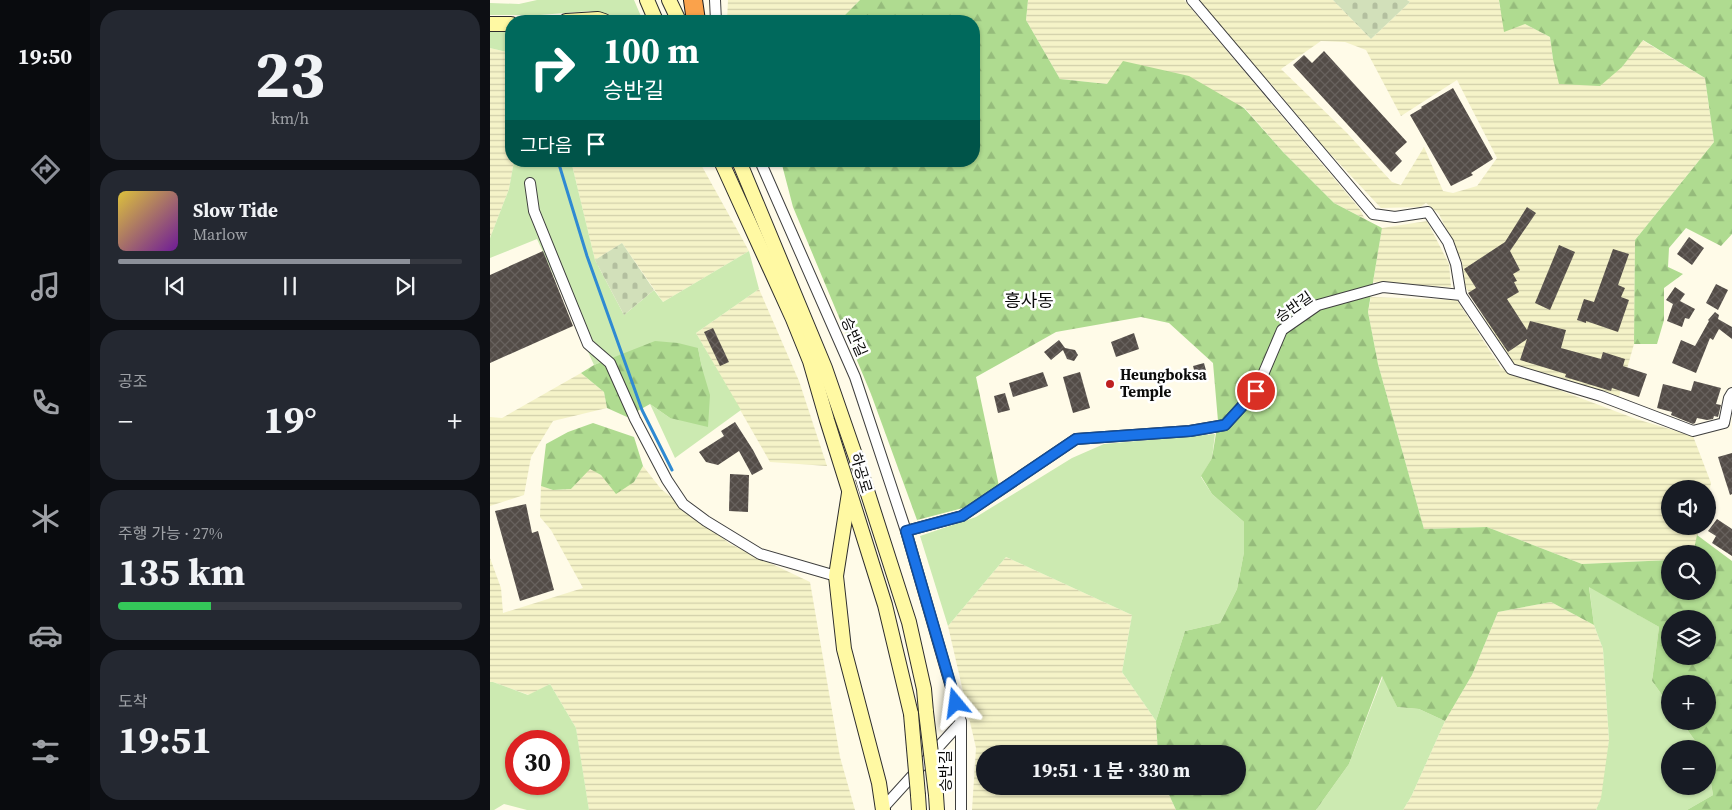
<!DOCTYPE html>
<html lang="ko">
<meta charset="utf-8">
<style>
body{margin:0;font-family:"Source Serif 4","Noto Sans KR",serif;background:#242831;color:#f1f3f6;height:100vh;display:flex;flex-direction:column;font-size:19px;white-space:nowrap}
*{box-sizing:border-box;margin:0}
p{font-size:16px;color:#9ea1a6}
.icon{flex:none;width:28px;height:28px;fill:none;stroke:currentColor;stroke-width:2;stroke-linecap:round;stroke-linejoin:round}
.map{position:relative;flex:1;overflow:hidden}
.sheet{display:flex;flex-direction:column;gap:10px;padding:10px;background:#0d0f14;width:400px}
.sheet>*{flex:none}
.guide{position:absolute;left:15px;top:15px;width:475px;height:152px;border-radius:20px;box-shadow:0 1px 4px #0004;background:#00695c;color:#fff;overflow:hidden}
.buttons{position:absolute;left:1171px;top:480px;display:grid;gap:10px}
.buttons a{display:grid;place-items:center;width:55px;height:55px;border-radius:50%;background:#171b24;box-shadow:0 1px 4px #0004;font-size:25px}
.speed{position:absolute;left:15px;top:730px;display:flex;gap:10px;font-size:25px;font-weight:700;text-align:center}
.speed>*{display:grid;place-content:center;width:65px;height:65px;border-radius:50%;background:#171b24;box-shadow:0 1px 4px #0004;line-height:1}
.speed .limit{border:8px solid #d22;background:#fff;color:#111}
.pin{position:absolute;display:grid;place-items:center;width:42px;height:42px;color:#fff;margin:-21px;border:2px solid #fff;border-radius:50%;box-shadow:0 1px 5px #0007}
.me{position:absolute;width:55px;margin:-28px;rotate:344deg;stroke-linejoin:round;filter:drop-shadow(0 0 4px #0008)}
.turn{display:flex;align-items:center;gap:18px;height:105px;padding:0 15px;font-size:22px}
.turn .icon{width:65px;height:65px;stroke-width:2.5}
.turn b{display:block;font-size:35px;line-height:42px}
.then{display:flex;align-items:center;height:48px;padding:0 15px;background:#0003;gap:10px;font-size:19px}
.big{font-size:38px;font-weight:700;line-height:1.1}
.sheet .tile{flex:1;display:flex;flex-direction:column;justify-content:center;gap:8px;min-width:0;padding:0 18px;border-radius:20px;background:#242831}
.sheet .dial{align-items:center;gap:0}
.dial b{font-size:65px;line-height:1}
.song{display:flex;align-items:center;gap:15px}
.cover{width:60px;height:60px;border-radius:8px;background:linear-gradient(135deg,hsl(50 70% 55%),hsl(280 70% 35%))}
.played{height:5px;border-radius:2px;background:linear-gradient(90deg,#8c9099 85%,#363941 85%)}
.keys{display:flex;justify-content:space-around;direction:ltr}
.heat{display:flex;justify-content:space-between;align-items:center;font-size:28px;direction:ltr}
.charge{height:8px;border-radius:4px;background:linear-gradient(90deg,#34c759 27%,#363941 0)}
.trip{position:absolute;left:486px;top:745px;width:270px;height:50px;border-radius:25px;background:#171b24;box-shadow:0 1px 4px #0004;font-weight:700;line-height:50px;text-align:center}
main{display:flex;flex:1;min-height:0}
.tabs{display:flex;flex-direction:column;width:90px;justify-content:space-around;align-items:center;background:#090b0e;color:#9ea1a6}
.tabs .icon{width:35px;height:35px}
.tabs .current{color:#8c9099}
.tabs b{font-size:22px;color:#f1f3f6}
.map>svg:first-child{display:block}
</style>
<main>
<nav class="tabs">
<b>19:50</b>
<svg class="icon current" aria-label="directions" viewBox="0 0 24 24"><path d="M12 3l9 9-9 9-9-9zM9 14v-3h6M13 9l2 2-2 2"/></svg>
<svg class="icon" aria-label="music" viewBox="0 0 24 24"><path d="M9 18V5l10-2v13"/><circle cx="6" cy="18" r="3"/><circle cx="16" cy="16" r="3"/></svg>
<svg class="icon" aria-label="phone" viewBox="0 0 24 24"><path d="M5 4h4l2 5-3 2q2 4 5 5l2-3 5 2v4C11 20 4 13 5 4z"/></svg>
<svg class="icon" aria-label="climate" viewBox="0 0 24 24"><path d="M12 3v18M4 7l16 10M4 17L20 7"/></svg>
<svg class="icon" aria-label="car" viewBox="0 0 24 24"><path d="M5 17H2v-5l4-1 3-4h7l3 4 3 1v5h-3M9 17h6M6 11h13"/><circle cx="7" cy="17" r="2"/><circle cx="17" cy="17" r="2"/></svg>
<svg class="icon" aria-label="filters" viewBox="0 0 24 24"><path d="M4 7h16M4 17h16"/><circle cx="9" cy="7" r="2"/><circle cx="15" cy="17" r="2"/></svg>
</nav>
<section class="sheet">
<div class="tile dial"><b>23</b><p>km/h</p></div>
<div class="tile">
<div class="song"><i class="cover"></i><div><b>Slow Tide</b><p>Marlow</p></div></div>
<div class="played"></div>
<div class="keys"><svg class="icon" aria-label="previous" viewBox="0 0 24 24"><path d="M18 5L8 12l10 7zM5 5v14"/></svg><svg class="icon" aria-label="pause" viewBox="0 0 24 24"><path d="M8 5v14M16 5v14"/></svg><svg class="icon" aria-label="next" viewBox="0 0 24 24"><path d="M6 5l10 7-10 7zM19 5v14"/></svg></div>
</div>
<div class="tile"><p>공조</p>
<div class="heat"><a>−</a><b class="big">19°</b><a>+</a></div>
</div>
<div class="tile"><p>주행 가능 · 27%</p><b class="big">135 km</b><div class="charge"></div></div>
<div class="tile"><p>도착</p><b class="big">19:51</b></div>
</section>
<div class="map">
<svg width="1242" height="810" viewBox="0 0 1242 810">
<defs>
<pattern id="farmland-rules" width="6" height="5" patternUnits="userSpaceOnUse" patternTransform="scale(1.25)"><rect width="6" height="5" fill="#f5f3c8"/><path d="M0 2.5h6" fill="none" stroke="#d1cfaa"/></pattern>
<pattern id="forest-firs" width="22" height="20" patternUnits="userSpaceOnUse" patternTransform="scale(1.25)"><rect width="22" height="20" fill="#afdb90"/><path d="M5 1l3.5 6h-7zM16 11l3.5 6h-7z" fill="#95bb7b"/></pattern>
<pattern id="cemetery-stones" width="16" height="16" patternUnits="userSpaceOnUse" patternTransform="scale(1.25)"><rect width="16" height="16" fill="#d2e0ba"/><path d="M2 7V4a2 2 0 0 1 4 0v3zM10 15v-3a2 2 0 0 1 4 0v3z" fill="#b3bf9f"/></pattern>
<pattern id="building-cross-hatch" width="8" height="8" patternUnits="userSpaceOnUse" patternTransform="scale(1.25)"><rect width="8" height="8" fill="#534c47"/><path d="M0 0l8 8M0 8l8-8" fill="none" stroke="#67615d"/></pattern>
</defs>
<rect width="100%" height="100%" fill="#fffbe8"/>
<g fill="url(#farmland-rules)" fill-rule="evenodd">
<polygon points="238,0 370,0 349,21 237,21"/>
<polygon points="538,0 694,0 869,208 875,219 844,203 793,152 754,107 617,84 570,79 536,20"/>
<path d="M705,0H843L881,39L920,2L917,0H1009L1010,8L1035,24L1060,37L1063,59L1132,67L1152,40L1215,78L1224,142L1145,240L1144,344L1129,397L1022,364L975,286L972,262L949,214L936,203L930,207L891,208L833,146L782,85ZM831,41L855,42L876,50L911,116L967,80L1007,158L987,186L963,193L953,191L934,147L911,185L902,182L857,133L791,69Z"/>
<polygon points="0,48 21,53 21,161 24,161 19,189 0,238"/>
<polygon points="81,161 209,161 259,251 173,302 132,243 105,260"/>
<polygon points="937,221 959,264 961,287 883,282 892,228"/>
<polygon points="269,289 309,381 337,466 280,462 206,333"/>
<polygon points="881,297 967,300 1011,368 1146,419 1203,436 1221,483 1218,497 1218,489 1180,489 1180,526 1210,526 1203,554 1180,554 1180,560 1092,564 997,527 934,529 888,364 878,312"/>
<polygon points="91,373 114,392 117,408 63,421 41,457 34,495 0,506 0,417 12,418"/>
<polygon points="153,466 171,489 240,544 320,582 350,757 365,810 99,810 86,728 60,684 39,695 3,682 0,682 0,558 11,588 13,613 93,588 61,530 50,517 51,486 63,490 81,489 100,468 111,475 144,482"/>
<polygon points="516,557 642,615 632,672 666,721 668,754 495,754 495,786 675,786 686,810 482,810 486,748 458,626"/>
<polygon points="1061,602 1104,625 1113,649 1119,740 1114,792 1106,810 913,810 921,797 955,721 982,675 1008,612"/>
</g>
<g fill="#cceab1" fill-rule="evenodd">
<polygon points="47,0 144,0 153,21 138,21 99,11 50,15 0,15 0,3 29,4"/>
<polygon points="21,31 21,53 0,48 0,32"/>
<polygon points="24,161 81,161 105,260 134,315 164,290 173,302 259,251 269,289 206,333 251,410 185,458 160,404 180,418 212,368 208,348 142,351 104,365 47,239 0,258 0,238 19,189"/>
<polygon points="725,434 722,458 711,477 722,494 754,522 754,552 747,589 730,623 695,631 666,721 632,672 642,615 516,557 458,626 430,536 486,517 582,458 614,444"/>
<polygon points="1099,586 1169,627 1162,681 1180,706 1180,721 1191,721 1211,749 1180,749 1180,786 1218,786 1218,765 1223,795 1197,810 1106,810 1111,798 1119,740 1113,649 1104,625"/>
<polygon points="893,676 907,707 929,709 955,721 921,797 913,810 826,810 859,764"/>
<path d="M0,682H3L38,695L60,684L86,728L99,810H37L14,804L4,810H0ZM26,741H69V784H26Z"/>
</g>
<g fill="url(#forest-firs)" fill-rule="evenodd">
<path d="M370,0H538L536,20L570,79L617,84L633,61L699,76L754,108L793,152L844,203L892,228L878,312L888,364L934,529L997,527L1092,564L1180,560V591H1218V554H1203L1207,535L1242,561V810H1197L1223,795L1218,765V749H1211L1191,721H1218V684H1180V706L1162,681L1169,627L1099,587L1104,625L1061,602L1008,612L982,675L955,721L929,709L907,707L892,676L859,764L826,810H686L675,786H748V754H668L666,721L695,631L730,623L747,589L754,552V522L722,494L711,476L722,458L728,421L723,363L679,323L651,317L566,332L486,377L509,486L473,508L427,520L381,394L303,207L291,161H484V21H349ZM1180,619H1218V656H1180Z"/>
<polygon points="1009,0 1242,0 1242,234 1231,246 1196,228 1179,248 1178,267 1193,274 1174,288 1174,320 1167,344 1144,344 1145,240 1224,142 1215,78 1153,40 1132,67 1110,86 1069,84 1063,59 1060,37 1035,24 1014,32"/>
<polygon points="165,341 188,343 208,348 212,368 220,395 218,427 180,418 160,404 137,417 117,408 114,392 91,373 104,365"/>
<polygon points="103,423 144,437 153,466 144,482 126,494 111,475 100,469 81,489 63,490 51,486 56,444 78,432"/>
</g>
<g fill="url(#cemetery-stones)">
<polygon points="843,0 917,0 920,2 881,39"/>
<polygon points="132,243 164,290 134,315 105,260"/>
</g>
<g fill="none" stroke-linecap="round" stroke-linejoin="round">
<polyline stroke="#2f8ad2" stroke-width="3" points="68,161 97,256 152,410 182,470"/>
</g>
<g fill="url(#building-cross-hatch)">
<polygon points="834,51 917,142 905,153 912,161 901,172 803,65 814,55 822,63"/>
<polygon points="963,88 1003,159 981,173 983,175 961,186 920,115 932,108 931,107"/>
<polygon points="1037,207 1046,213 1020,251 1030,270 1023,274 1027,281 1024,282 1029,292 1017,299 1037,330 1040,321 1076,330 1071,348 1111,359 1113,352 1135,359 1133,366 1157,374 1149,397 1122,388 1121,391 1075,377 1076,374 1030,360 1037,339 1018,352 978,293 986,288 974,269 1015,242"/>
<polygon points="1199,237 1214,248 1202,265 1187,254"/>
<polygon points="1069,245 1085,252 1060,310 1045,303"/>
<polygon points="1123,249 1139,254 1128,285 1135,288 1131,297 1139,300 1128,332 1096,321 1096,323 1087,320 1094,299 1104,302"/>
<polygon points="53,251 83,326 0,363 0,275"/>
<polygon points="1226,284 1238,290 1228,310 1216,303"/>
<polygon points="1185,287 1195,294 1190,301 1205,309 1199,319 1195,318 1192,327 1177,321 1183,304 1176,300"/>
<polygon points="1225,312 1229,315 1228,319 1242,327 1242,339 1229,329 1223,340 1220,338 1206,373 1182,363 1191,340 1205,346 1219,321 1218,320"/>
<polygon points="223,328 239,362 230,366 214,332"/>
<polygon points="644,333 649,349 626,357 621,342"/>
<polygon points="569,340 575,348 585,350 588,355 584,361 577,359 573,350 561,360 554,352"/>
<polygon points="714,363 718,378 707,381 703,366"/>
<polygon points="553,372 558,386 523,397 519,383"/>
<polygon points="590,372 600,408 583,413 573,377"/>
<polygon points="1204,381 1231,388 1226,404 1231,405 1228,417 1224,416 1223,419 1217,420 1207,418 1205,423 1203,424 1181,415 1182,412 1167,408 1173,384 1201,391"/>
<polygon points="515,393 520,410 508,413 504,396"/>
<polygon points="245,422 263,450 273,469 262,475 249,451 228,465 216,462 209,452 234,436 231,431"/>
<polygon points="1242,453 1242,494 1240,495 1228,457"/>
<polygon points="240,474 259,475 258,512 239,511"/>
<polygon points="36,504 42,533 48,531 64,590 30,601 5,511"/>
<polygon points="1227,519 1242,529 1242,556 1222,543 1226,536 1218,531"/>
</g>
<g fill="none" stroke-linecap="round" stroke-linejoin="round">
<g stroke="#3e3e3e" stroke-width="12">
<g id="street">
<polyline points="225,0 226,21"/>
<polyline points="702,0 883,214 905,217 938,212 958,242 966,264 971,295"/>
<polyline points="270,161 365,377 416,531 471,722 471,810"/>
<polyline points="40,183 44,211 98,344 120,363 145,419 177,480 193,504 216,521 270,554 346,576"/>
<polyline points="416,531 472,516 586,439 700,431 735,425 766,391 792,330 828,305 893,287 971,295 1021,369 1111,396 1203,431 1234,423 1239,398 1242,393"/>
<polyline points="393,808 471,722"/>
</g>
</g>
<g stroke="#2d2d2d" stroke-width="16">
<g id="secondary">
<polyline points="157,0 166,21"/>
<polyline points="179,0 189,21"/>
<polyline points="76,21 108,19 114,21"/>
<polyline points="0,24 21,24"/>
<polyline points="231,161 303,319 320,361 337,420 395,605 421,714"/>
<polyline points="249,161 335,368 372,475 419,622 434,689 436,712"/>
<polyline points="359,493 346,576 354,649 389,783 393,810"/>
<polyline points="428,795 429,810"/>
<polyline points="446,795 447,810"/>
</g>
</g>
<g stroke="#1c1c1c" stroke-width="20">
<polyline id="highway" points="203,0 206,21"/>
</g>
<use href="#street" stroke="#fff" stroke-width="10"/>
<use href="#secondary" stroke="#fff9a3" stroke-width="14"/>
<use href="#highway" stroke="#faa24b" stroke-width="18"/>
<g stroke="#2d2d2d" stroke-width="16" stroke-linecap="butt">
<g id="secondary-bridge">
<polyline points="436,712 446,795"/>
<polyline points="421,714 428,795"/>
</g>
</g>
<use href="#secondary-bridge" stroke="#fff9a3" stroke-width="14"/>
</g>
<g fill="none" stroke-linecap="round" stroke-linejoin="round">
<g stroke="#114b97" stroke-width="12">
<polyline id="route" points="466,703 416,531 472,516 586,439 700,431 735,425 766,391"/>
</g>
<use href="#route" stroke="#1a73e8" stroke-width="9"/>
</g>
<circle fill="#be1f20" stroke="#fff" stroke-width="2" cx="620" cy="384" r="5"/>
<g text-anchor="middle" stroke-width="5" stroke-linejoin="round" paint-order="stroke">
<g font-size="15" fill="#0b0b0b" stroke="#fff">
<text transform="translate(804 307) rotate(-35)" y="5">승반길</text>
<text transform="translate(364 337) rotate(66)" y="5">승반길</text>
<text transform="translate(371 473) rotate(73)" y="5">하공로</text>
<text transform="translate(456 771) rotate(-90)" y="5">승반길</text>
</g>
<g font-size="15" font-weight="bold" fill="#0b0b0b" stroke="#fff" text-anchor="start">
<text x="630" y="380">Heungboksa<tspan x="630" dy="17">Temple</tspan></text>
</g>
<g font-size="18" fill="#0b0b0b" stroke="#fff">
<text x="539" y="307">흥사동</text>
</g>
</g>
</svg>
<div class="buttons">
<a><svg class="icon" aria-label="sound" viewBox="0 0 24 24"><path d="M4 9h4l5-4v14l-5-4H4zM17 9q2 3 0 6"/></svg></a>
<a><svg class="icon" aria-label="search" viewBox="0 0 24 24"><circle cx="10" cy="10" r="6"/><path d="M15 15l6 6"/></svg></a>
<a><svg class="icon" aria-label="layers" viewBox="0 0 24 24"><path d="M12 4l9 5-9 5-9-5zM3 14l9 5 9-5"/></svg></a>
<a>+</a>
<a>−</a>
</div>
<div class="speed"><div class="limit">30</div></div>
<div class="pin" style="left:766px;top:391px;background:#d93025"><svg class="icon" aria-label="arrive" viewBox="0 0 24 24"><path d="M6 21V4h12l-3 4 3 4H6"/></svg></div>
<svg class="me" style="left:466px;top:703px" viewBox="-20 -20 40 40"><path d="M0-17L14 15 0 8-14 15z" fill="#1a73e8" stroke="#fff" stroke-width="4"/></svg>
<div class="trip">19:51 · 1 분 · 330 m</div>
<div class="guide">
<div class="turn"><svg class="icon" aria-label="right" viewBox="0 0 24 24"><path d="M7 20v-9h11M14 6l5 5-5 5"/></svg><div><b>100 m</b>승반길</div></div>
<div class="then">그다음<svg class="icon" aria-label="arrive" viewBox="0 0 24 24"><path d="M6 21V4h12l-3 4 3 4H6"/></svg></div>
</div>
</div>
</main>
